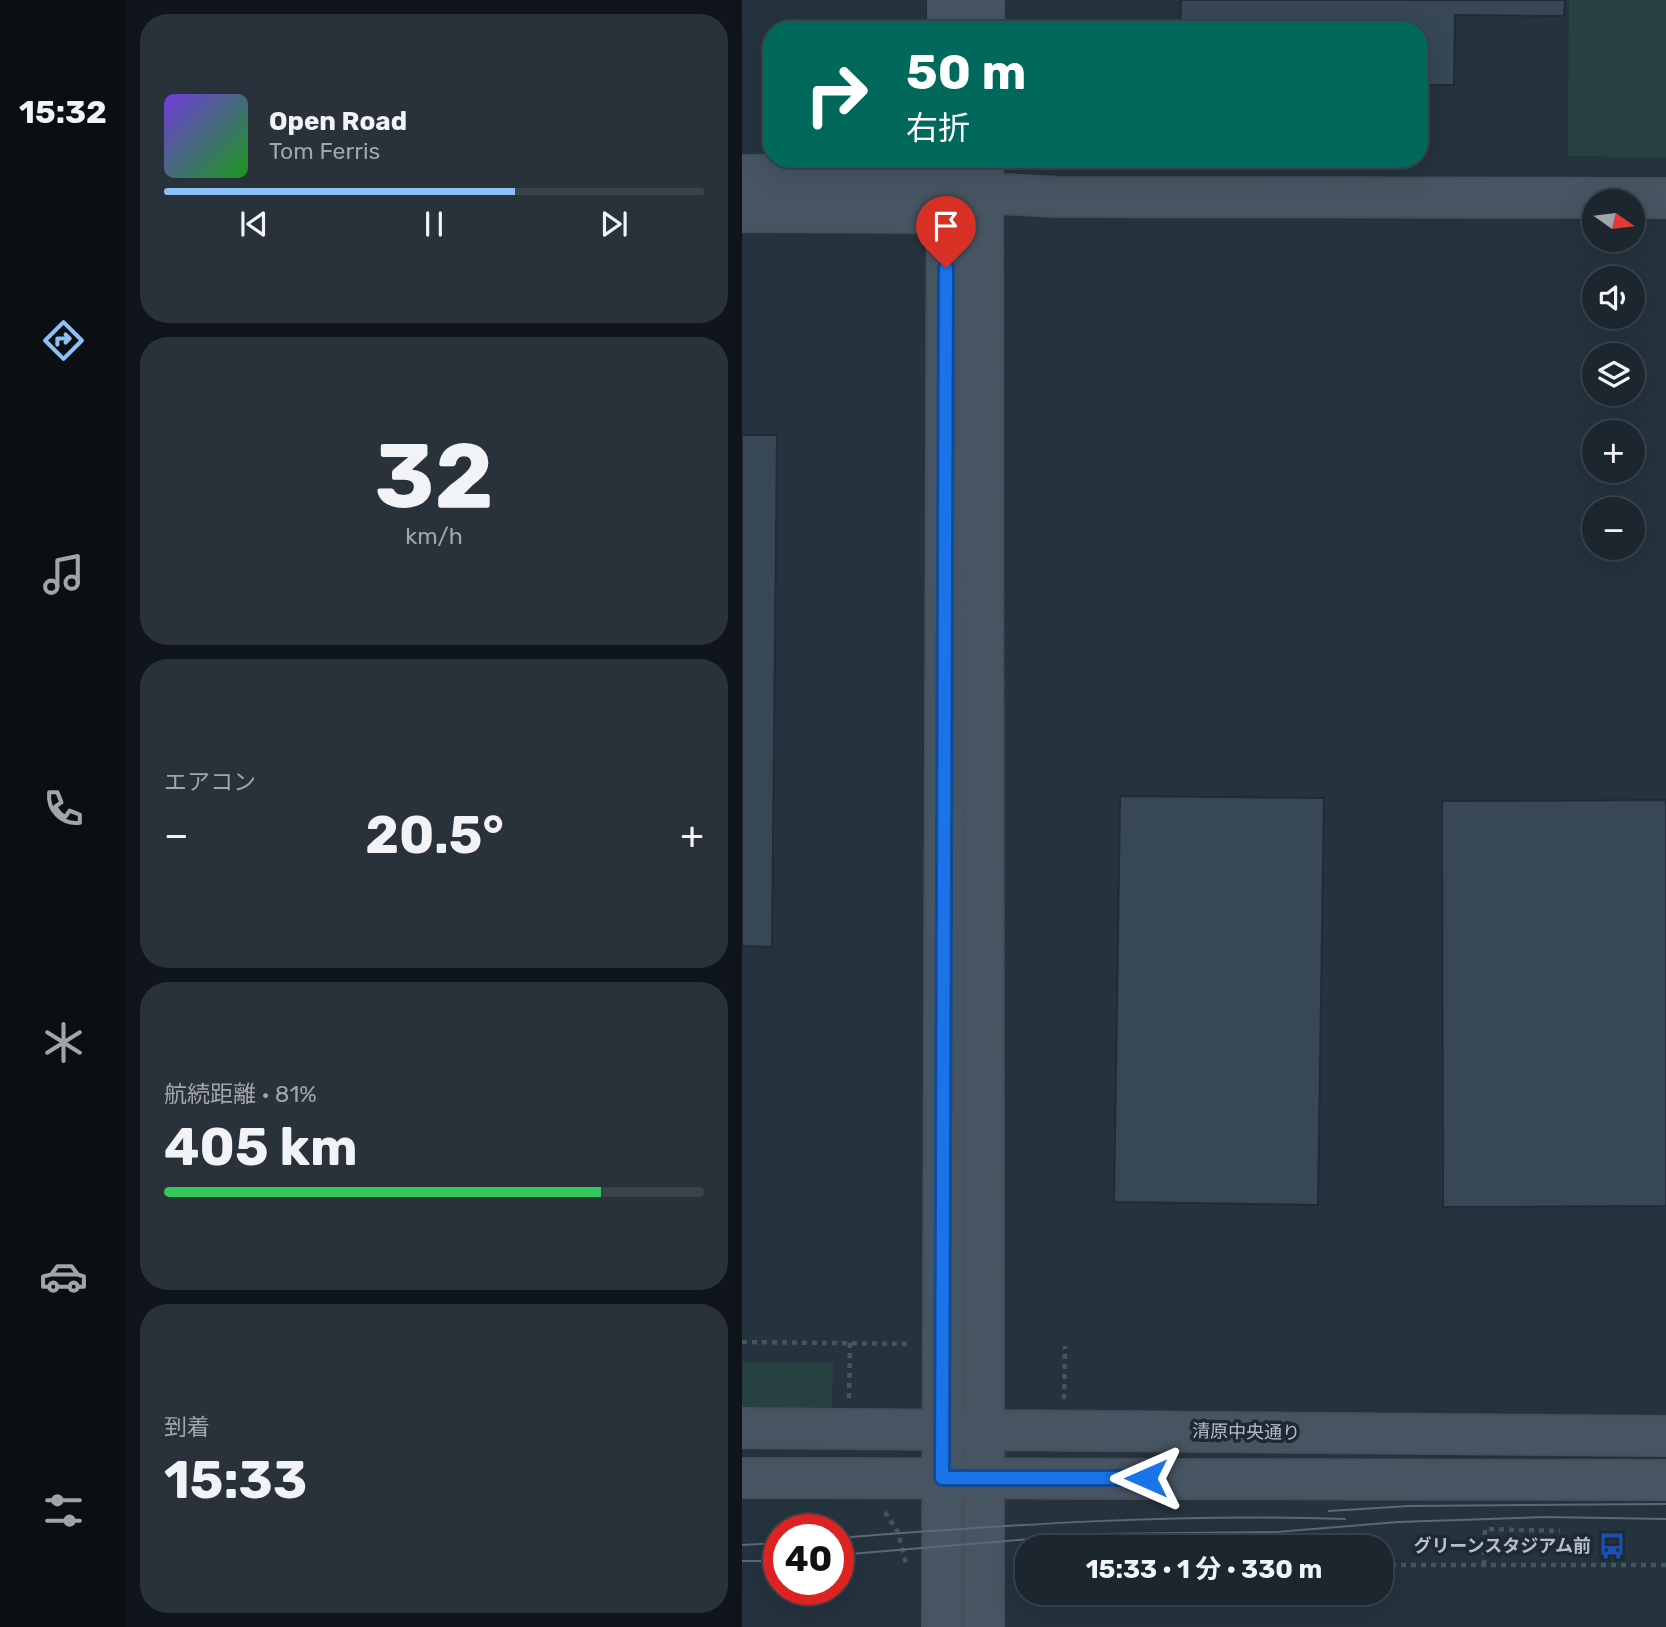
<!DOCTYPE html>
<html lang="ja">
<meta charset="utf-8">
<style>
body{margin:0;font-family:Rubik,"Noto Sans JP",sans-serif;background:#29323b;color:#f1f3f6;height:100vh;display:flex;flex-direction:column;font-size:26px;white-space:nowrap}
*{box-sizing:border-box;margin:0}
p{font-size:23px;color:#a0a5aa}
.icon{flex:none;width:38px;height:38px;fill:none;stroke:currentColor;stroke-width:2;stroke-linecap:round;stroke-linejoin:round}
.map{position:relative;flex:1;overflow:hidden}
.sheet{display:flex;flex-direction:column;gap:14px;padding:14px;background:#0f151a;width:616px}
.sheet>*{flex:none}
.banner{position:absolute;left:21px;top:21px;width:665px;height:147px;border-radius:28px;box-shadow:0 7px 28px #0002,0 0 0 2px #3a434b;background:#00695c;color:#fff;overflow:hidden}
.needle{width:46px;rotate:104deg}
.fabs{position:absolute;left:840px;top:189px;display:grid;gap:14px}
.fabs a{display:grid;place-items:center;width:63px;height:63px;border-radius:50%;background:#1c262f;box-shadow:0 7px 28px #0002,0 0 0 2px #3a434b;font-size:35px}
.speed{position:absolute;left:21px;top:1514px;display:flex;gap:14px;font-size:35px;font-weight:700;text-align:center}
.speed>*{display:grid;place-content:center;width:91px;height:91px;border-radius:50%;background:#1c262f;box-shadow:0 7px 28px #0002,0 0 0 2px #3a434b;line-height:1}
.speed .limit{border:10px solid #d22;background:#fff;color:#111}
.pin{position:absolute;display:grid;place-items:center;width:60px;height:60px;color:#fff;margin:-72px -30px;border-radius:50% 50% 50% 0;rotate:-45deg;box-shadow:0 0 7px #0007}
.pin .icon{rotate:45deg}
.me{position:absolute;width:77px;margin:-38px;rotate:270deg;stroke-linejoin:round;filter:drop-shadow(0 0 5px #0008)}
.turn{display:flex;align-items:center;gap:24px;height:147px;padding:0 28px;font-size:32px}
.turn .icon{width:91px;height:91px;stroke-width:2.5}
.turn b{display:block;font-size:49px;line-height:60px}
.big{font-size:52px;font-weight:700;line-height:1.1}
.sheet .tile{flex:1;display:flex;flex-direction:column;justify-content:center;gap:10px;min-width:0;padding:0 24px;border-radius:28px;background:#29323b}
.sheet .dial{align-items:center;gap:0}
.dial b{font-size:91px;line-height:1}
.song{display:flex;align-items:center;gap:21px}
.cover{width:84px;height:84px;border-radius:10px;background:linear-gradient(135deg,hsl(260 70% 55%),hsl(120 70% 35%))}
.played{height:7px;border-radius:4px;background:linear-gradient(90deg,#8cc1f8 65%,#3a434b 65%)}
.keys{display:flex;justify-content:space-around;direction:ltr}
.heat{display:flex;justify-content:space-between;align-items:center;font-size:38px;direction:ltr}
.charge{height:10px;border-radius:5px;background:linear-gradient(90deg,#34c759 81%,#3a434b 0)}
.trip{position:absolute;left:273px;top:1535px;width:378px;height:70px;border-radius:28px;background:#1c262f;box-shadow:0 7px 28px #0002,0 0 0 2px #3a434b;font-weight:700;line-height:70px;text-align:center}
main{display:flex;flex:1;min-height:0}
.tabs{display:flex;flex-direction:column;width:126px;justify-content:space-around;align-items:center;background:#0b0f13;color:#a0a5aa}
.tabs .icon{width:49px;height:49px}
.tabs .active{color:#8cc1f8}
.tabs b{font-size:32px;color:#f1f3f6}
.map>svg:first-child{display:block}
</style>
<main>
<nav class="tabs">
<b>15:32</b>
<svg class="icon active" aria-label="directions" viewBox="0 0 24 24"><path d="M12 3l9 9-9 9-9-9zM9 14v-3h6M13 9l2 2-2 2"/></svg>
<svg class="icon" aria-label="music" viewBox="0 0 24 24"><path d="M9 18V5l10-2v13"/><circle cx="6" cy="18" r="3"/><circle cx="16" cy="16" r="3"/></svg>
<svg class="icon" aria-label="phone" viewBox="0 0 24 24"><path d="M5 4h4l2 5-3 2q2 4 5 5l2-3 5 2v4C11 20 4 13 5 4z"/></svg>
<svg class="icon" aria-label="climate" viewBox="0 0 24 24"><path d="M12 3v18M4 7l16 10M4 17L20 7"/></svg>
<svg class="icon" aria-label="car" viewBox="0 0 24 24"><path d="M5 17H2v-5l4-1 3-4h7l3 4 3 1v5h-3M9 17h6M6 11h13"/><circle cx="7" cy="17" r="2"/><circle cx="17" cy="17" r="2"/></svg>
<svg class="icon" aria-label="filters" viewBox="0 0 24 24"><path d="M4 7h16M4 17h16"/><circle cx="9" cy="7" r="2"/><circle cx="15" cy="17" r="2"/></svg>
</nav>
<section class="sheet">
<div class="tile">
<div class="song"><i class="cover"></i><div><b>Open Road</b><p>Tom Ferris</p></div></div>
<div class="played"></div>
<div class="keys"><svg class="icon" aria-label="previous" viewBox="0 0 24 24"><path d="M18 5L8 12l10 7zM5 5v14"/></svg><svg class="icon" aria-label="pause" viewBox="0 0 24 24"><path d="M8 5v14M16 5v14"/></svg><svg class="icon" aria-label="next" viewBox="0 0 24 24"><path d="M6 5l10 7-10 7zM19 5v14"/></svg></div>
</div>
<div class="tile dial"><b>32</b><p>km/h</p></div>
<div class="tile"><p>エアコン</p>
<div class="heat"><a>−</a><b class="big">20.5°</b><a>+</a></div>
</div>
<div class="tile"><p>航続距離 · 81%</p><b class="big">405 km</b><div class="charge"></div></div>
<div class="tile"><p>到着</p><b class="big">15:33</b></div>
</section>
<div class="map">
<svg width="924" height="1627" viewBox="0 0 924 1627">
<rect width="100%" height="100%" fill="#25333f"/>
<g fill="#274040">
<polygon points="827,0 924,0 924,158 826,156"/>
<polygon points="0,1362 91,1363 90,1412 0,1411"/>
</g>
<g fill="#374755" stroke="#202b36" stroke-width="2">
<polygon points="439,0 823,0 822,16 713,15 712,85 677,85 677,30 438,30"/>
<polygon points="0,435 35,435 30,947 0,946"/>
<polygon points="378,796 582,798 576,1205 372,1202"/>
<polygon points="924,800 924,1206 701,1207 700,801"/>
</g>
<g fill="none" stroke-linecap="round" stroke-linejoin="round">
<g stroke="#45505b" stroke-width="42">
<g id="secondary">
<polyline points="206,30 206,0"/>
<polyline points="242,30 242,0"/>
<polyline points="241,159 242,1627"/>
<polyline points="0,175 205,176 241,193 316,197 924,198"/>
<polyline points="0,212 204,213 227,201"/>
<polyline points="0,1428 924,1436"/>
<polyline points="0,1478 924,1480"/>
<polyline points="200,1627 205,159"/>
</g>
</g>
<g stroke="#405857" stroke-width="4.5" stroke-dasharray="5 5" stroke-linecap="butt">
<polyline points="0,1342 169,1344"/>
<polyline points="107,1398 108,1342"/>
<polyline points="322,1399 323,1346"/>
<polyline points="143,1512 156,1532 164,1564"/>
<polyline points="321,1547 321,1546"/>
<polyline points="274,1565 285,1565"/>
<polyline points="639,1565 924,1565"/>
<polyline points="742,1565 743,1529 818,1531"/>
</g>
<use href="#secondary" stroke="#475462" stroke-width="38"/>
<g stroke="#5b6976" stroke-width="2">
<polyline points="587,1511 667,1506 924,1504"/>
<path d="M96,1538C265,1525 434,1513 603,1519"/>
<polyline points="0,1545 37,1543"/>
<polyline points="96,1555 349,1534 535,1532 656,1522 803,1517 924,1519"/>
<polyline points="0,1561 37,1561"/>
</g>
</g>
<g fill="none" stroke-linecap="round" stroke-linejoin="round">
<g stroke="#114b97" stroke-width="18">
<polyline id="route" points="204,268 200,1478 404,1478"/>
</g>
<use href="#route" stroke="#1a73e8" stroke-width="12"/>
</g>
<defs>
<g id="bus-bare" transform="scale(2.1)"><path d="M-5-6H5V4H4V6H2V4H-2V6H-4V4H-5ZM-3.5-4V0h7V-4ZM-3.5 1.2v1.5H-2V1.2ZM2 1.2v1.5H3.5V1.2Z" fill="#1a4fb4" stroke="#1e2934" stroke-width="2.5" paint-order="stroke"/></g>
</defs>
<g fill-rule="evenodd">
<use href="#bus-bare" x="870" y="1546"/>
</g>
<g text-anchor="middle" stroke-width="7" stroke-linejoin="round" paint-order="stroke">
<g font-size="18" fill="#b5bfca" stroke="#1e2934">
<text transform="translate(504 1432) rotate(1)" y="6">清原中央通り</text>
</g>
<g font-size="18" font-weight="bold" fill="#b5bfca" stroke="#1e2934" text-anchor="end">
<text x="849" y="1552">グリーンスタジアム前</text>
</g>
</g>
</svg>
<div class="fabs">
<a><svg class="needle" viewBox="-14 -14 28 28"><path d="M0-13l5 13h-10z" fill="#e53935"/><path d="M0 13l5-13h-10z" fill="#a0a5aa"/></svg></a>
<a><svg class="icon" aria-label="sound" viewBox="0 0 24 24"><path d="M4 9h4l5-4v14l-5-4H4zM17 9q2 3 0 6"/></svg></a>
<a><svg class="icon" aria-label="layers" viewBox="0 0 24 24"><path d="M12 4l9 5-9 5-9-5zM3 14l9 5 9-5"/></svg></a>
<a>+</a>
<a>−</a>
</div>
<div class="speed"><div class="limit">40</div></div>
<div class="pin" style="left:204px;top:268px;background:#d93025"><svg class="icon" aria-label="arrive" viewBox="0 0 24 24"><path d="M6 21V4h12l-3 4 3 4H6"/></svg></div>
<svg class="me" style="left:404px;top:1478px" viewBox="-20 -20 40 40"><path d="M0-17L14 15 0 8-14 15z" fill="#1a73e8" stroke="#fff" stroke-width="4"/></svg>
<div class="trip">15:33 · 1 分 · 330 m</div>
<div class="banner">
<div class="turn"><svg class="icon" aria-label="right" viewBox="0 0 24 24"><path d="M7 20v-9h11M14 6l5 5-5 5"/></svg><div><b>50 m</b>右折</div></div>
</div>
</div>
</main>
